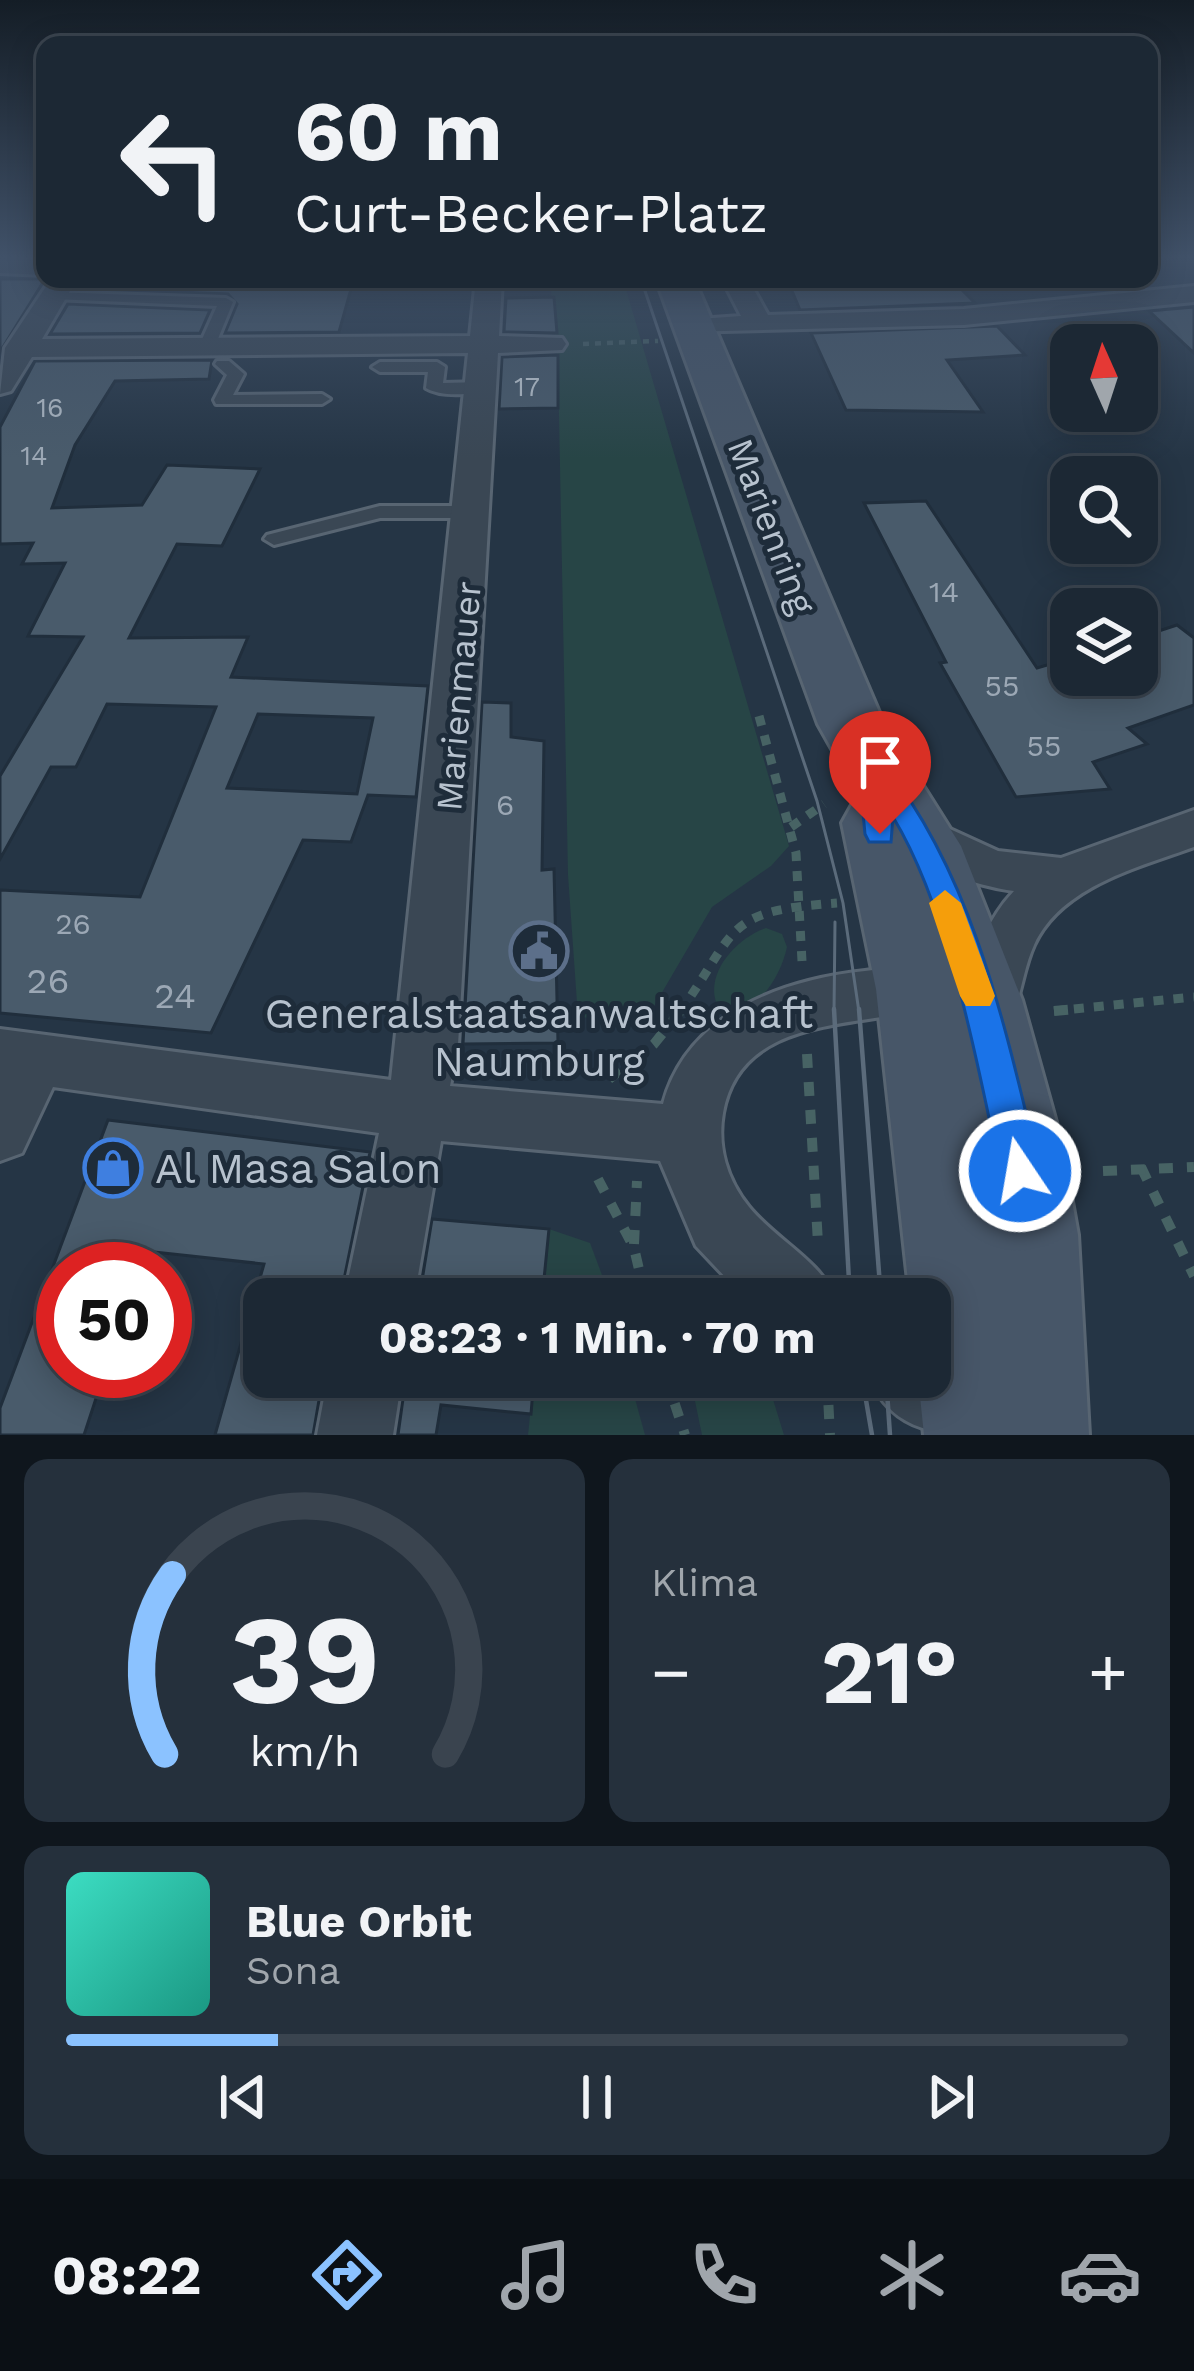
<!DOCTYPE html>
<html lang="de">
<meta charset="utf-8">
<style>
body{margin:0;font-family:"Work Sans",sans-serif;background:#25303c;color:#f1f3f6;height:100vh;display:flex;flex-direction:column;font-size:45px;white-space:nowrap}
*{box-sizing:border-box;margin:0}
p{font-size:39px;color:#a0a6ac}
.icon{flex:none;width:66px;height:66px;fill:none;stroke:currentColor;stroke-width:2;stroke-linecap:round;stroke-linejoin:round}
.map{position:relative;height:1435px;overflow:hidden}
.panel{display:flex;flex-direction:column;gap:24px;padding:24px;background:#0f161d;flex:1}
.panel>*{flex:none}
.hud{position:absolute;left:36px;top:36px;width:1122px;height:252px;border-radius:24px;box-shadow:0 6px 30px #0003,0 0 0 3px #3a444f;background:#1c2834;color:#f1f3f6;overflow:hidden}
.needle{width:78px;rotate:357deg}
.buttons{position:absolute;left:1050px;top:324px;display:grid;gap:24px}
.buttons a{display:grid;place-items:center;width:108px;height:108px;border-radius:24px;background:#1c2834;box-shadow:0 6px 30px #0003,0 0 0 3px #3a444f;font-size:60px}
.speed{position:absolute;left:36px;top:1242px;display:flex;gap:24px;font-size:60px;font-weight:700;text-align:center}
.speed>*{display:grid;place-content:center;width:156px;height:156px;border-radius:50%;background:#1c2834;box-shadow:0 6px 30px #0003,0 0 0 3px #3a444f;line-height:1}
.speed .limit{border:18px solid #d22;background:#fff;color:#111}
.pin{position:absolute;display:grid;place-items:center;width:102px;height:102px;color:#fff;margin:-123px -51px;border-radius:50% 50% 50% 0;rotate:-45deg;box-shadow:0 0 12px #0007}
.pin .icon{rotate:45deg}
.me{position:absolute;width:132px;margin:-66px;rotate:348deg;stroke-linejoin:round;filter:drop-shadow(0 0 9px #0008)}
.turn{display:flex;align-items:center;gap:42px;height:252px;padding:0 60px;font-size:54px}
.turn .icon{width:156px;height:156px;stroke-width:2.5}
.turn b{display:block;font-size:84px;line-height:102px}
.big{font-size:90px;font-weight:700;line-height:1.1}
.panel .tile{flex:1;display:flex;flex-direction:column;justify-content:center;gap:18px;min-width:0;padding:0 42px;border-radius:24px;background:#25303c}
.panel .dial{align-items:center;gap:0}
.dial svg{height:312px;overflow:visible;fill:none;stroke:#3a444f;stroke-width:7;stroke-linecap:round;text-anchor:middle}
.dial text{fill:#f1f3f6;stroke:none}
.song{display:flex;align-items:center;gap:36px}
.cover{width:144px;height:144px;border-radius:18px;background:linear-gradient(135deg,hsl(170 70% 55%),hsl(170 70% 35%))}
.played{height:12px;border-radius:6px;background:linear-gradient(90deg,#8bc2ff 20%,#3a444f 20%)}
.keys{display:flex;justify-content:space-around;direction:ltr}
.heat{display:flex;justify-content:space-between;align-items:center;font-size:66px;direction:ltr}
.panel .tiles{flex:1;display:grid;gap:24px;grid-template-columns:1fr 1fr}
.tile:last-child{grid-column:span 2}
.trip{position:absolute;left:243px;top:1278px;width:708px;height:120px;border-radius:24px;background:#1c2834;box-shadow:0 6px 30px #0003,0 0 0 3px #3a444f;font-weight:700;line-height:120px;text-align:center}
.tabs{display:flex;height:192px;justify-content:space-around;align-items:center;background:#0b1015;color:#a0a6ac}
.tabs .icon{width:84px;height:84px}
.tabs .selected{color:#8bc2ff}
.tabs b{font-size:54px;color:#f1f3f6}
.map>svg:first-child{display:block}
</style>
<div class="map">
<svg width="1194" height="1435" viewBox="0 0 1194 1435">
<rect width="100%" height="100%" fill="#253545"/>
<g fill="#274546">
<polygon points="550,279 623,279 789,846 771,866 712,907 650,1013 615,1020 578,1017 568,875 558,364"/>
<path d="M766,928L782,934L787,947C780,979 755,1019 719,1009C701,976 736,938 766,928Z"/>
<polygon points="549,1229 590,1243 611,1299 542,1299"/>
<polygon points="534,1377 629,1377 645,1435 528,1435"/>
<polygon points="690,1377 766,1377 784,1435 702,1435"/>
</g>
<g fill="#495b6b" stroke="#202e3c" stroke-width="3" fill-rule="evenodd">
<polygon points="0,279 45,279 0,352"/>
<polygon points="81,279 228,279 353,282 339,332 225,333 237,304 228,294 77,288"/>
<polygon points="787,279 952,280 975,303 800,310"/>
<polygon points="554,297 557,333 504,332 506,298"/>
<polygon points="68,304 210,310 200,333 50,334"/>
<polygon points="1194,307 1194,353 1149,311"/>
<polygon points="997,326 1025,355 947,360 983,412 846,410 811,333"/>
<polygon points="558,355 558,408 499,409 502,357"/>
<path d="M212,360L209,379L115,381L75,445L52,508L142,505L167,465L260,469L222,546L177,544L129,638L248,637L231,677L428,686L416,797L368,795L351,842L303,840L211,1033L0,1013V890L140,897L216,707L107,704L76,767H51L0,859V776L83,637L28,636L65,563L22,564L33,543L0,544V427L35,361ZM258,714L373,718L357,794L227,788Z"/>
<polygon points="926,501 1037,668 1071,658 1071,675 1137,675 1137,638 1177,625 1194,638 1194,705 1128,728 1147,744 1093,762 1110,789 1016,797 940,663 946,662 864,503"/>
<polygon points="482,702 511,703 511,737 544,741 542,870 554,869 558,1043 463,1044"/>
<polygon points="108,1120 370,1152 340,1299 254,1299 264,1264 146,1251 140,1269 63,1269 63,1371 105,1371 84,1435 0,1435 0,1408"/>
<polygon points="432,1219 549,1229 542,1299 419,1299"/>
<polygon points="253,1301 264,1303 264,1377 323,1377 313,1435 215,1435"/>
<polygon points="406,1377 534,1377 531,1414 441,1405 436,1435 398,1435"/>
</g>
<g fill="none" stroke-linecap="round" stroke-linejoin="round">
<g stroke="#586572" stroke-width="6">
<g id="lane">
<polygon points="48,292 226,298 233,302 215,346 207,351 199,346 217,306 53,299 46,295"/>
<polygon points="217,361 229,361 244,374 233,395 322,394 330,399 322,404 216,404 214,400 227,375 215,364"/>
<path d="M437,362L445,367L443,383L483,382L491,387C477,396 440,397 426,388L428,372H380L372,367L380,362Z"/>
<polygon points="380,506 474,506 484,512 474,518 380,518 274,545 264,539 267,535"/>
</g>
</g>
<g stroke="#586572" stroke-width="6">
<g id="street">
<polygon points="0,258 45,259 45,275 0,273"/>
<path d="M51,279H77L42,339L470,336L476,279H502L499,336L562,338L566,344L562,350L498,353L458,1045L450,1086L663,1104C687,1014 781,980 865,971C891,968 913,964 938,973L946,989L938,1005C867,1029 741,1011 723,1113C717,1147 727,1180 749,1207C777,1241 819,1259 836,1299H746L696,1246L660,1161L441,1141L414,1299H344L379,1133L53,1087L22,1153L0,1161V1029L391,1080L468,353L32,357L11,391L0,394L5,348Z"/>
<polygon points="722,279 748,279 768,315 964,309 1194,286 1194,302 964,325 684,332 684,320 741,316"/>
<path d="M1194,810V847C1139,867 1061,886 1034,945C1022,971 1021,1001 1007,1027L987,1034L967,1027L958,1010C972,967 982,925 1014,891C977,886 912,866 892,832L899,819L917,814L998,851L1061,858Z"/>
<path d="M930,1350L996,1389L1007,1416L999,1435C942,1435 894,1435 869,1377H930Z"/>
<polygon points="328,1377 402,1377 393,1435 317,1435"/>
</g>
</g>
<g stroke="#586572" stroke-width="6">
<polygon id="secondary" points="656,279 694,279 884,724 961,846 1022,1000 1061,1140 1078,1235 1089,1435 924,1435 918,1377 930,1377 930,1299 910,1299 876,989 842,823 852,805 862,802 818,724"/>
</g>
<polyline stroke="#476364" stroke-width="4.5" stroke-dasharray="6 6" stroke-linecap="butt" points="583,344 658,341"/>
<g stroke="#476364" stroke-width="9" stroke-dasharray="10 10" stroke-linecap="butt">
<polyline points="759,716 796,853 802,961"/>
<polyline points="791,827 824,804"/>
<polyline points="1054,1011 1194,997"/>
<path d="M680,1012C739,928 723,911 837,903"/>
</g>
<g stroke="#476364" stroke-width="10" stroke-dasharray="14 14" stroke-linecap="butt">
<polyline points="1054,1011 1078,1009"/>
<polyline points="807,1054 818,1243"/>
<polyline points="609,1079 654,1044 682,1009"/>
<polyline points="1141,1167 1194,1276"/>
<polyline points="1103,1171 1194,1167"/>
<polyline points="598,1179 634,1248 646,1299"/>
<polyline points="634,1244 637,1181"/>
<polyline points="666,1377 685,1435"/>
<polyline points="827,1377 830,1435"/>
</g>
<use href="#lane" fill="#3a4754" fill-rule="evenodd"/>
<use href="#street" fill="#3a4754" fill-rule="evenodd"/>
<use href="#secondary" fill="#475668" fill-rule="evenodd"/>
<g stroke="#5b6b7b" stroke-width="3">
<polyline points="641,279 817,801 843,903 859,1012"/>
<polyline points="834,1012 835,922"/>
</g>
<g stroke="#5b6b7b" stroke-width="4.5">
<polyline points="834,1009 850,1299"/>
<polyline points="859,1009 881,1299"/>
<polyline points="862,1377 872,1435"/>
<polyline points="886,1377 890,1435"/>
</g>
</g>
<linearGradient id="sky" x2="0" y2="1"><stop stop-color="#141d26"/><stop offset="0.56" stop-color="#405168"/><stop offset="1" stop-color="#405168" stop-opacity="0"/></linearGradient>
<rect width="1194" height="459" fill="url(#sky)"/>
<path fill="#1a73e8" stroke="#114b97" stroke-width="3" d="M874,762L884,764C975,879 1006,1031 1040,1171L1034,1183L1020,1189L1006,1183L1000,1171C978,1065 949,909 893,817L891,842H869L865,834L859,771Z"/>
<polygon fill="#f59e0b" points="945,890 961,903 995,996 990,1006 966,1006 960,996 929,903"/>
<defs>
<g id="civic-ring" transform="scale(3)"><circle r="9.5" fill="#1e2c3a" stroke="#5c6f8a" stroke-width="1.5"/><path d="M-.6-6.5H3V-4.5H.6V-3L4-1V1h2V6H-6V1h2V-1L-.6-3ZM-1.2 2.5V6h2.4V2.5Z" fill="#5c6f8a"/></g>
<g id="shop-ring" transform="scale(3)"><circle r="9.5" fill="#1e2c3a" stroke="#3f7fe0" stroke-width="1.5"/><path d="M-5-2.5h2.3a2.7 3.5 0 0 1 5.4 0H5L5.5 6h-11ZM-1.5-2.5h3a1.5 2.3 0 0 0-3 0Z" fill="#3f7fe0"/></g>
</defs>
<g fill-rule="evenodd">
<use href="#civic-ring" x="539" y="951"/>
<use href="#shop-ring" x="113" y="1168"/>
</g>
<g text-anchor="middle" stroke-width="10" stroke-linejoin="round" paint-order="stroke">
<g font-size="27" fill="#9ca8b5">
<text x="527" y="396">17</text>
<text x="50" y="417">16</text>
<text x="34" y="465">14</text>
</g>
<g font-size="30" fill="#9ca8b5">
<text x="944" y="602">14</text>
<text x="1002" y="696">55</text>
<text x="1044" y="756">55</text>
<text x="505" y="815">6</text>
<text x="73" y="934">26</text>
</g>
<g font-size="36" fill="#b7c2ce" stroke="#1e2c3a">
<text transform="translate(772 526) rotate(69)" y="13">Marienring</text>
<text transform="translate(458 696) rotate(-85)" y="13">Marienmauer</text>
</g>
<g font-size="36" fill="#9ca8b5">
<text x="48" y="993">26</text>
<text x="175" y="1008">24</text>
</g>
<g font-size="42" fill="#b7c2ce" stroke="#1e2c3a">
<text x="539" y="1028">Generalstaatsanwaltschaft<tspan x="539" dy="48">Naumburg</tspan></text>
<text x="155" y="1183" text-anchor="start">Al Masa Salon</text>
</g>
</g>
</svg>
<div class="buttons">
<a><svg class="needle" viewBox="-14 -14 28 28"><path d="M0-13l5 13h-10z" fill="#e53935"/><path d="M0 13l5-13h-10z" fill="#a0a6ac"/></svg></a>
<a><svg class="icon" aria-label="search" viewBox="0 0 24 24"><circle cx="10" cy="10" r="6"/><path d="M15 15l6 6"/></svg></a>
<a><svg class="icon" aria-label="layers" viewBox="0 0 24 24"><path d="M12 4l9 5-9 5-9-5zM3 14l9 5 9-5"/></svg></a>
</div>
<div class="speed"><div class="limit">50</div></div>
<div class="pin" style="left:880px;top:834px;background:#d93025"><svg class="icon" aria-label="arrive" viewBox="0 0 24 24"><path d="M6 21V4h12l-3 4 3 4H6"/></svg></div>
<svg class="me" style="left:1020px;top:1171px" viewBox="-20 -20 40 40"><circle r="17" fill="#1a73e8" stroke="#fff" stroke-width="3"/><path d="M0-11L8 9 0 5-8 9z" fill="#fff"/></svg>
<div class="trip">08:23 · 1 Min. · 70 m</div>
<div class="hud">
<div class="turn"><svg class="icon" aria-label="left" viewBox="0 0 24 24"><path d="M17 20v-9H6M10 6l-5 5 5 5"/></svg><div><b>60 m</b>Curt-Becker-Platz</div></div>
</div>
</div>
<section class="panel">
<div class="tiles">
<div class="tile dial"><svg viewBox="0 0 100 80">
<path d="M14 69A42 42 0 1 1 86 69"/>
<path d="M14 69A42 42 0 0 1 16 23" stroke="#8bc2ff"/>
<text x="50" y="56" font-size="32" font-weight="700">39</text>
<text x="50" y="72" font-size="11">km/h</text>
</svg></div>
<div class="tile"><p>Klima</p>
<div class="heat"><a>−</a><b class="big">21°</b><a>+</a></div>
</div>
<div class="tile">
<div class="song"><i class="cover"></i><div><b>Blue Orbit</b><p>Sona</p></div></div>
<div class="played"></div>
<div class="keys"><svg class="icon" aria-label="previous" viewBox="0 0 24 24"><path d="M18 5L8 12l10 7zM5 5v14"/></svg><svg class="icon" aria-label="pause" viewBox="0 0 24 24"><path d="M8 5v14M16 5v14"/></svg><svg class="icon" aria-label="next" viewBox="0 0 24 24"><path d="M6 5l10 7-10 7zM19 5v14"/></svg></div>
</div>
</div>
</section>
<nav class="tabs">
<b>08:22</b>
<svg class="icon selected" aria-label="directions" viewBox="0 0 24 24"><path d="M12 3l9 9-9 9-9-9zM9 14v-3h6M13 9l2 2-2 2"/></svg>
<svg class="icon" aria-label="music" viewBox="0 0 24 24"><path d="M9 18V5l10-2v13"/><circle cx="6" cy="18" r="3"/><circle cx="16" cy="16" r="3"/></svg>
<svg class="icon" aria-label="phone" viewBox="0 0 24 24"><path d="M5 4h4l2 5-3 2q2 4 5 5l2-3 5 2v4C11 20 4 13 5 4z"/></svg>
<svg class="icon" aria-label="climate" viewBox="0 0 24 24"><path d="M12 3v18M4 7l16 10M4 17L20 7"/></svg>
<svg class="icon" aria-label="car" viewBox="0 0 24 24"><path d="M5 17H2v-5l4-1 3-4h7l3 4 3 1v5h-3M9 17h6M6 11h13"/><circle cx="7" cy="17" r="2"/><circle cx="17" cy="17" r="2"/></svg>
</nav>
